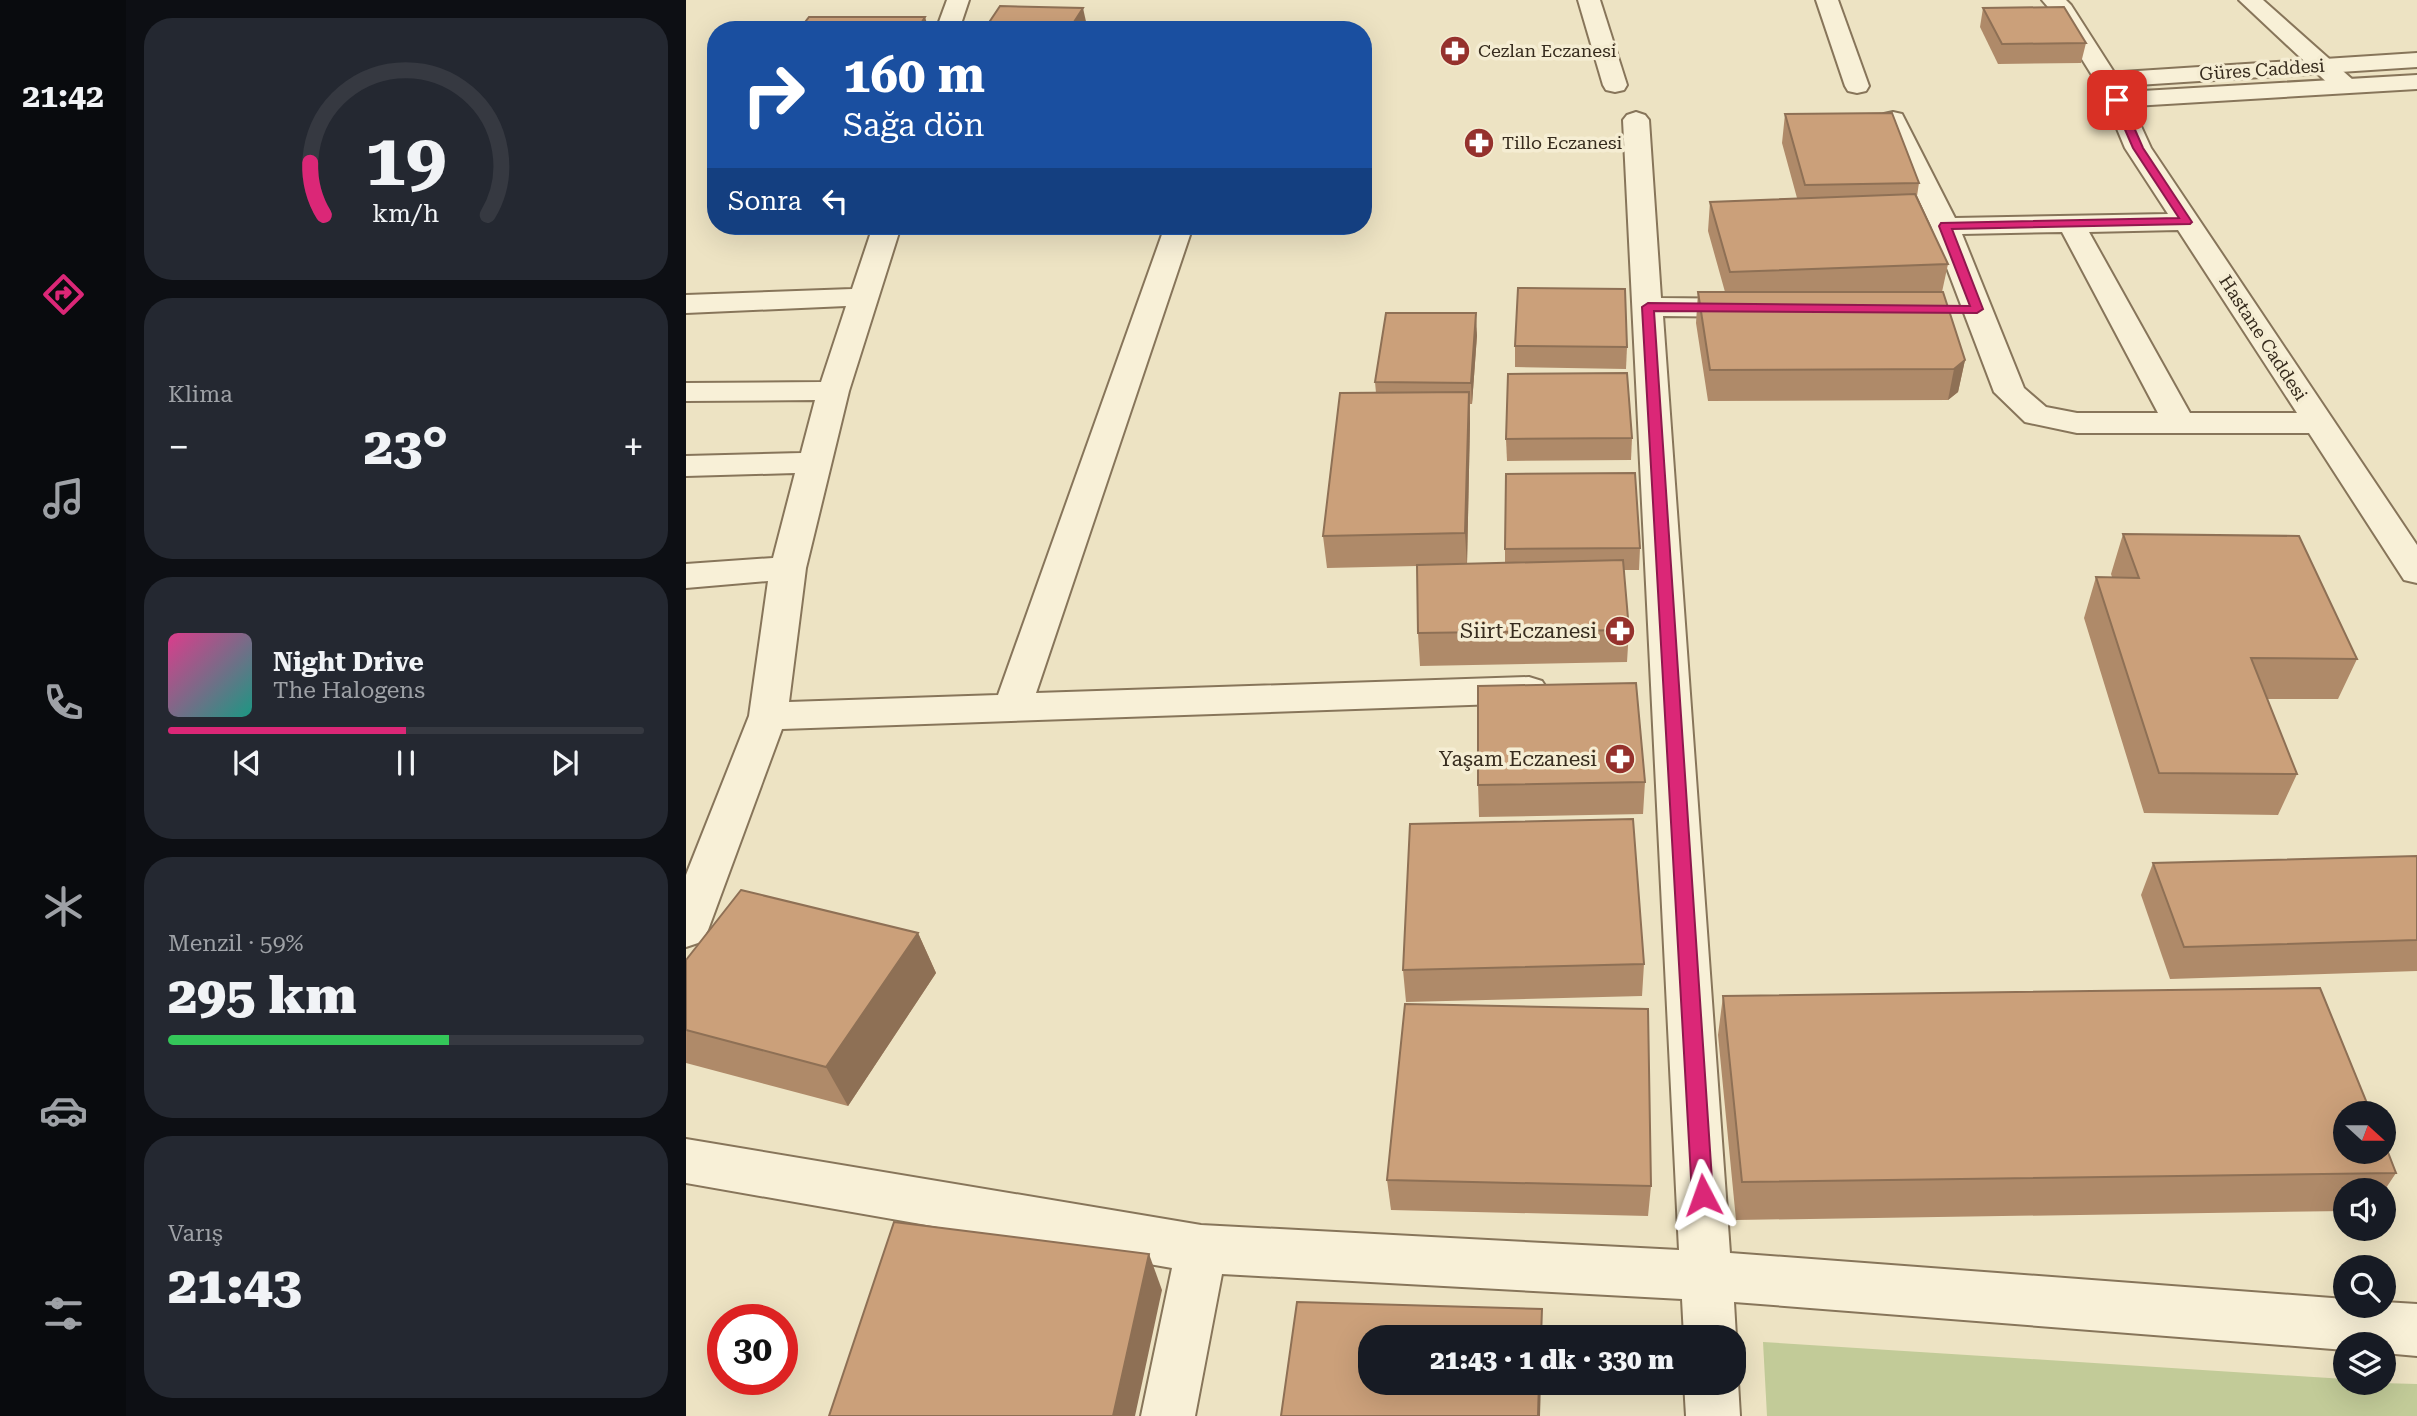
<!DOCTYPE html>
<html lang="tr">
<meta charset="utf-8">
<style>
body{margin:0;font-family:"Roboto Serif",serif;background:#242831;color:#f1f3f6;height:100vh;display:flex;flex-direction:column;font-size:26px;white-space:nowrap}
*{box-sizing:border-box;margin:0}
p{font-size:23px;color:#9ea1a6}
.icon{flex:none;width:38px;height:38px;fill:none;stroke:currentColor;stroke-width:2;stroke-linecap:round;stroke-linejoin:round}
.map{position:relative;flex:1;overflow:hidden}
.drawer{display:flex;flex-direction:column;gap:18px;padding:18px;background:#0d0f14;width:560px}
.drawer>*{flex:none}
.banner{position:absolute;left:21px;top:21px;width:665px;height:214px;border-radius:28px;box-shadow:0 7px 28px #0002;background:#1a4fa0;color:#fff;overflow:hidden}
.needle{width:46px;rotate:111deg}
.fabs{position:absolute;left:1647px;top:1101px;display:grid;gap:14px}
.fabs a{display:grid;place-items:center;width:63px;height:63px;border-radius:50%;background:#171b24;box-shadow:0 7px 28px #0002;font-size:35px}
.speed{position:absolute;left:21px;top:1304px;display:flex;gap:14px;font-size:35px;font-weight:700;text-align:center}
.speed>*{display:grid;place-content:center;width:91px;height:91px;border-radius:50%;background:#171b24;box-shadow:0 7px 28px #0002;line-height:1}
.speed .limit{border:10px solid #d22;background:#fff;color:#111}
.pin{position:absolute;display:grid;place-items:center;width:60px;height:60px;color:#fff;margin:-30px;border-radius:14px;box-shadow:0 4px 10px #0006}
.me{position:absolute;width:77px;margin:-38px;rotate:356deg;stroke-linejoin:round;filter:drop-shadow(0 0 5px #0008)}
.turn{display:flex;align-items:center;gap:24px;height:147px;padding:0 21px;font-size:32px}
.turn .icon{width:91px;height:91px;stroke-width:2.5}
.turn b{display:block;font-size:49px;line-height:60px}
.then{display:flex;align-items:center;height:66px;padding:0 21px;background:#0003;gap:14px;font-size:26px}
.big{font-size:52px;font-weight:800;line-height:1.1}
.drawer .card{flex:1;display:flex;flex-direction:column;justify-content:center;gap:10px;min-width:0;padding:0 24px;border-radius:28px;background:#242831}
.drawer .dial{align-items:center;gap:0}
.dial svg{height:182px;overflow:visible;fill:none;stroke:#363941;stroke-width:7;stroke-linecap:round;text-anchor:middle}
.dial text{fill:#f1f3f6;stroke:none}
.song{display:flex;align-items:center;gap:21px}
.cover{width:84px;height:84px;border-radius:10px;background:linear-gradient(135deg,hsl(330 70% 55%),hsl(170 70% 35%))}
.played{height:7px;border-radius:4px;background:linear-gradient(90deg,#db2777 50%,#363941 50%)}
.keys{display:flex;justify-content:space-around;direction:ltr}
.heat{display:flex;justify-content:space-between;align-items:center;font-size:38px;direction:ltr}
.charge{height:10px;border-radius:5px;background:linear-gradient(90deg,#34c759 59%,#363941 0)}
.trip{position:absolute;left:672px;top:1325px;width:388px;height:70px;border-radius:28px;background:#171b24;box-shadow:0 7px 28px #0002;font-weight:800;line-height:70px;text-align:center}
main{display:flex;flex:1;min-height:0}
.dock{display:flex;flex-direction:column;width:126px;justify-content:space-around;align-items:center;background:#090b0e;color:#9ea1a6}
.dock .icon{width:49px;height:49px}
.dock .active{color:#db2777}
.dock b{font-size:32px;color:#f1f3f6}
.map>svg:first-child{display:block}
</style>
<main>
<nav class="dock">
<b>21:42</b>
<svg class="icon active" aria-label="directions" viewBox="0 0 24 24"><path d="M12 3l9 9-9 9-9-9zM9 14v-3h6M13 9l2 2-2 2"/></svg>
<svg class="icon" aria-label="music" viewBox="0 0 24 24"><path d="M9 18V5l10-2v13"/><circle cx="6" cy="18" r="3"/><circle cx="16" cy="16" r="3"/></svg>
<svg class="icon" aria-label="phone" viewBox="0 0 24 24"><path d="M5 4h4l2 5-3 2q2 4 5 5l2-3 5 2v4C11 20 4 13 5 4z"/></svg>
<svg class="icon" aria-label="climate" viewBox="0 0 24 24"><path d="M12 3v18M4 7l16 10M4 17L20 7"/></svg>
<svg class="icon" aria-label="car" viewBox="0 0 24 24"><path d="M5 17H2v-5l4-1 3-4h7l3 4 3 1v5h-3M9 17h6M6 11h13"/><circle cx="7" cy="17" r="2"/><circle cx="17" cy="17" r="2"/></svg>
<svg class="icon" aria-label="filters" viewBox="0 0 24 24"><path d="M4 7h16M4 17h16"/><circle cx="9" cy="7" r="2"/><circle cx="15" cy="17" r="2"/></svg>
</nav>
<section class="drawer">
<div class="card dial"><svg viewBox="0 0 100 80">
<path d="M14 69A42 42 0 1 1 86 69"/>
<path d="M14 69A42 42 0 0 1 8 46" stroke="#db2777"/>
<text x="50" y="56" font-size="32" font-weight="700">19</text>
<text x="50" y="72" font-size="11">km/h</text>
</svg></div>
<div class="card"><p>Klima</p>
<div class="heat"><a>−</a><b class="big">23°</b><a>+</a></div>
</div>
<div class="card">
<div class="song"><i class="cover"></i><div><b>Night Drive</b><p>The Halogens</p></div></div>
<div class="played"></div>
<div class="keys"><svg class="icon" aria-label="previous" viewBox="0 0 24 24"><path d="M18 5L8 12l10 7zM5 5v14"/></svg><svg class="icon" aria-label="pause" viewBox="0 0 24 24"><path d="M8 5v14M16 5v14"/></svg><svg class="icon" aria-label="next" viewBox="0 0 24 24"><path d="M6 5l10 7-10 7zM19 5v14"/></svg></div>
</div>
<div class="card"><p>Menzil · 59%</p><b class="big">295 km</b><div class="charge"></div></div>
<div class="card"><p>Varış</p><b class="big">21:43</b></div>
</section>
<div class="map">
<svg width="1731" height="1416" viewBox="0 0 1731 1416">
<rect width="100%" height="100%" fill="#ede3c3"/>
<polygon fill="#c2cb98" points="1077,1342 1659,1379 1659,1382 1731,1384 1731,1416 1081,1416"/>
<g fill="none" stroke-linecap="round" stroke-linejoin="round">
<g stroke="#87755a" stroke-width="4">
<g id="minor">
<polygon points="261,0 283,0 273,30 250,30"/>
<polygon points="892,0 914,0 941,85 938,90 929,92 920,90 917,85"/>
<polygon points="1130,0 1152,0 1183,86 1180,91 1171,93 1162,91 1159,86"/>
<polygon points="1356,0 1380,0 1385,5 1433,80 1430,85 1421,87 1412,85 1368,14"/>
<polygon points="1553,0 1577,0 1667,80 1670,85 1667,90 1658,92 1649,90"/>
<path d="M1431,93L1440,95L1443,100L1465,148L1731,545V583L1718,580L1623,433H1391L1339,422L1308,392L1245,226L1195,119L1198,114L1207,112L1216,114L1269,218L1482,214L1439,148L1419,100L1422,95ZM1492,230L1611,413H1504L1403,232ZM1376,232L1472,413H1391L1360,407L1338,388L1276,234Z"/>
<polygon points="950,112 959,115 963,120 975,298 1065,299 1075,302 1080,308 1075,314 1065,317 977,316 1044,1253 1659,1299 1659,1306 1698,1306 1698,1302 1731,1304 1731,1356 1698,1353 1698,1344 1659,1344 1659,1350 1048,1302 1050,1337 1048,1342 1048,1337 998,1337 996,1299 536,1274 509,1416 455,1416 486,1268 0,1183 0,1139 515,1225 993,1250 937,120 941,115"/>
<polygon points="187,226 215,226 163,391 120,568 103,702 312,695 479,226 507,226 350,693 843,677 856,681 862,690 856,699 843,703 96,729 22,930 15,942 0,947 0,875 63,716 82,581 0,588 0,564 87,558 109,473 0,476 0,456 115,453 129,400 0,401 0,383 135,382 160,306 0,313 0,295 166,289"/>
<polygon points="1048,1373 1052,1382 1054,1416 1000,1416 998,1382 1048,1382"/>
</g>
</g>
<g stroke="#87755a" stroke-width="4">
<polygon id="tertiary" points="1731,53 1731,67 1436,86 1439,92 1731,75 1731,89 1431,107 1422,105 1409,80 1412,75 1421,73"/>
</g>
<use href="#minor" fill="#f8f0d7" fill-rule="evenodd"/>
<use href="#tertiary" fill="#f8f0d7" fill-rule="evenodd"/>
</g>
<g fill="#af8a69">
<polygon points="1297,8 1400,43 1395,63 1312,64 1294,27"/>
<polygon points="1099,114 1233,183 1231,196 1262,264 1256,292 1279,360 1272,392 1262,400 1022,401 1010,323 1012,292 1039,292 1022,231 1024,202 1111,198 1096,143"/>
<polygon points="791,335 786,404 784,404 784,423 781,564 819,563 819,549 954,548 953,570 938,570 943,630 941,662 734,666 732,633 731,566 641,568 637,536 690,393 689,382"/>
<polygon points="829,346 941,347 940,369 829,367"/>
<polygon points="946,438 945,460 821,461 820,439"/>
<polygon points="1437,534 1671,659 1652,699 1581,699 1611,774 1592,815 1458,813 1398,618 1410,577 1426,577 1425,574"/>
<polygon points="959,782 957,814 793,817 792,785"/>
<polygon points="1731,856 1731,971 1484,979 1455,895 1467,863"/>
<polygon points="232,933 250,973 162,1106 0,1063 0,960"/>
<polygon points="958,964 956,996 720,1002 717,970"/>
<polygon points="1037,996 1710,1173 1698,1191 1698,1190 1659,1190 1659,1211 1050,1220 1032,1035"/>
<polygon points="701,1180 965,1186 962,1216 705,1210"/>
</g>
<g fill="#8e7055">
<polygon points="397,8 401,26 388,22"/>
<polygon points="239,17 243,30 231,30"/>
<polygon points="407,22 408,30 402,30"/>
<polygon points="790,313 791,335 786,404 785,383"/>
<polygon points="1279,360 1272,392 1262,400 1268,369"/>
<polygon points="783,392 784,423 781,565 779,533"/>
<polygon points="232,933 250,973 162,1106 140,1067"/>
<polygon points="463,1254 476,1290 449,1416 427,1416"/>
<polygon points="853,1382 855,1382 854,1416 852,1416"/>
</g>
<g fill="#cba07a" stroke="#8e7055" stroke-width="2">
<polygon points="314,6 397,8 388,22 407,22 402,30 298,30"/>
<polygon points="1378,7 1400,43 1316,44 1297,8"/>
<polygon points="123,17 239,17 231,30 113,30"/>
<polygon points="1206,113 1233,183 1119,185 1099,114"/>
<polygon points="1229,194 1262,264 1044,272 1024,202"/>
<polygon points="832,288 939,289 941,347 829,346"/>
<polygon points="1012,292 1257,292 1279,360 1268,369 1024,370"/>
<polygon points="700,313 790,313 785,383 689,382"/>
<polygon points="941,373 946,438 820,439 822,374"/>
<polygon points="783,392 779,533 637,536 654,393"/>
<polygon points="949,473 954,548 819,549 820,474"/>
<polygon points="1437,534 1613,536 1671,659 1565,658 1611,774 1473,773 1410,577 1453,578"/>
<polygon points="937,560 943,630 732,633 731,565"/>
<polygon points="950,683 959,782 792,785 792,686"/>
<polygon points="947,819 958,964 717,970 724,824"/>
<polygon points="1731,856 1731,940 1498,947 1467,863"/>
<polygon points="55,890 232,933 140,1067 0,1030 0,960"/>
<polygon points="1634,988 1685,1113 1659,1113 1659,1152 1698,1152 1698,1142 1710,1173 1056,1182 1037,996"/>
<polygon points="719,1004 962,1009 965,1186 701,1180"/>
<polygon points="208,1222 463,1254 427,1416 143,1416"/>
<polygon points="611,1302 856,1309 855,1337 684,1337 684,1382 853,1382 852,1416 595,1416"/>
</g>
<polygon fill="#db2777" stroke="#8e194d" stroke-width="2" points="1431,97 1436,100 1457,148 1506,222 1504,224 1266,229 1297,309 1291,313 968,311 1027,1195 1024,1202 1017,1205 1009,1202 1006,1195 956,307 962,303 1284,306 1253,226 1255,223 1493,218 1447,148 1426,100"/>
<defs>
<g id="pharmacy-disc" transform="scale(1.575)"><circle r="9.5" fill="#95312c" stroke="#f5edd3"/><path d="M-2-6h4v4h4v4h-4v4h-4v-4h-4v-4h4Z" fill="#fff"/></g>
</defs>
<g fill-rule="evenodd">
<use href="#pharmacy-disc" x="769" y="51"/>
<use href="#pharmacy-disc" x="793" y="143"/>
<use href="#pharmacy-disc" x="934" y="631"/>
<use href="#pharmacy-disc" x="934" y="759"/>
</g>
<g text-anchor="middle" stroke-width="7" stroke-linejoin="round" paint-order="stroke">
<g font-size="18" fill="#372c1e" stroke="#f5edd3" text-anchor="start">
<text x="792" y="57">Cezlan Eczanesi</text>
<text x="816" y="149">Tillo Eczanesi</text>
</g>
<g font-size="18" fill="#372c1e" stroke="#f5edd3">
<text transform="translate(1576 70) rotate(-4)" y="6">Güres Caddesi</text>
<text transform="translate(1577 338) rotate(57)" y="6">Hastane Caddesi</text>
</g>
<g font-size="21" fill="#372c1e" stroke="#f5edd3" text-anchor="end">
<text x="911" y="638">Siirt Eczanesi</text>
<text x="911" y="766">Yaşam Eczanesi</text>
</g>
</g>
</svg>
<div class="fabs">
<a><svg class="needle" viewBox="-14 -14 28 28"><path d="M0-13l5 13h-10z" fill="#e53935"/><path d="M0 13l5-13h-10z" fill="#9ea1a6"/></svg></a>
<a><svg class="icon" aria-label="sound" viewBox="0 0 24 24"><path d="M4 9h4l5-4v14l-5-4H4zM17 9q2 3 0 6"/></svg></a>
<a><svg class="icon" aria-label="search" viewBox="0 0 24 24"><circle cx="10" cy="10" r="6"/><path d="M15 15l6 6"/></svg></a>
<a><svg class="icon" aria-label="layers" viewBox="0 0 24 24"><path d="M12 4l9 5-9 5-9-5zM3 14l9 5 9-5"/></svg></a>
</div>
<div class="speed"><div class="limit">30</div></div>
<div class="pin" style="left:1431px;top:100px;background:#d93025"><svg class="icon" aria-label="arrive" viewBox="0 0 24 24"><path d="M6 21V4h12l-3 4 3 4H6"/></svg></div>
<svg class="me" style="left:1017px;top:1195px" viewBox="-20 -20 40 40"><path d="M0-17L14 15 0 8-14 15z" fill="#db2777" stroke="#fff" stroke-width="4"/></svg>
<div class="trip">21:43 · 1 dk · 330 m</div>
<div class="banner">
<div class="turn"><svg class="icon" aria-label="right" viewBox="0 0 24 24"><path d="M7 20v-9h11M14 6l5 5-5 5"/></svg><div><b>160 m</b>Sağa dön</div></div>
<div class="then">Sonra<svg class="icon" aria-label="left" viewBox="0 0 24 24"><path d="M17 20v-9H6M10 6l-5 5 5 5"/></svg></div>
</div>
</div>
</main>
